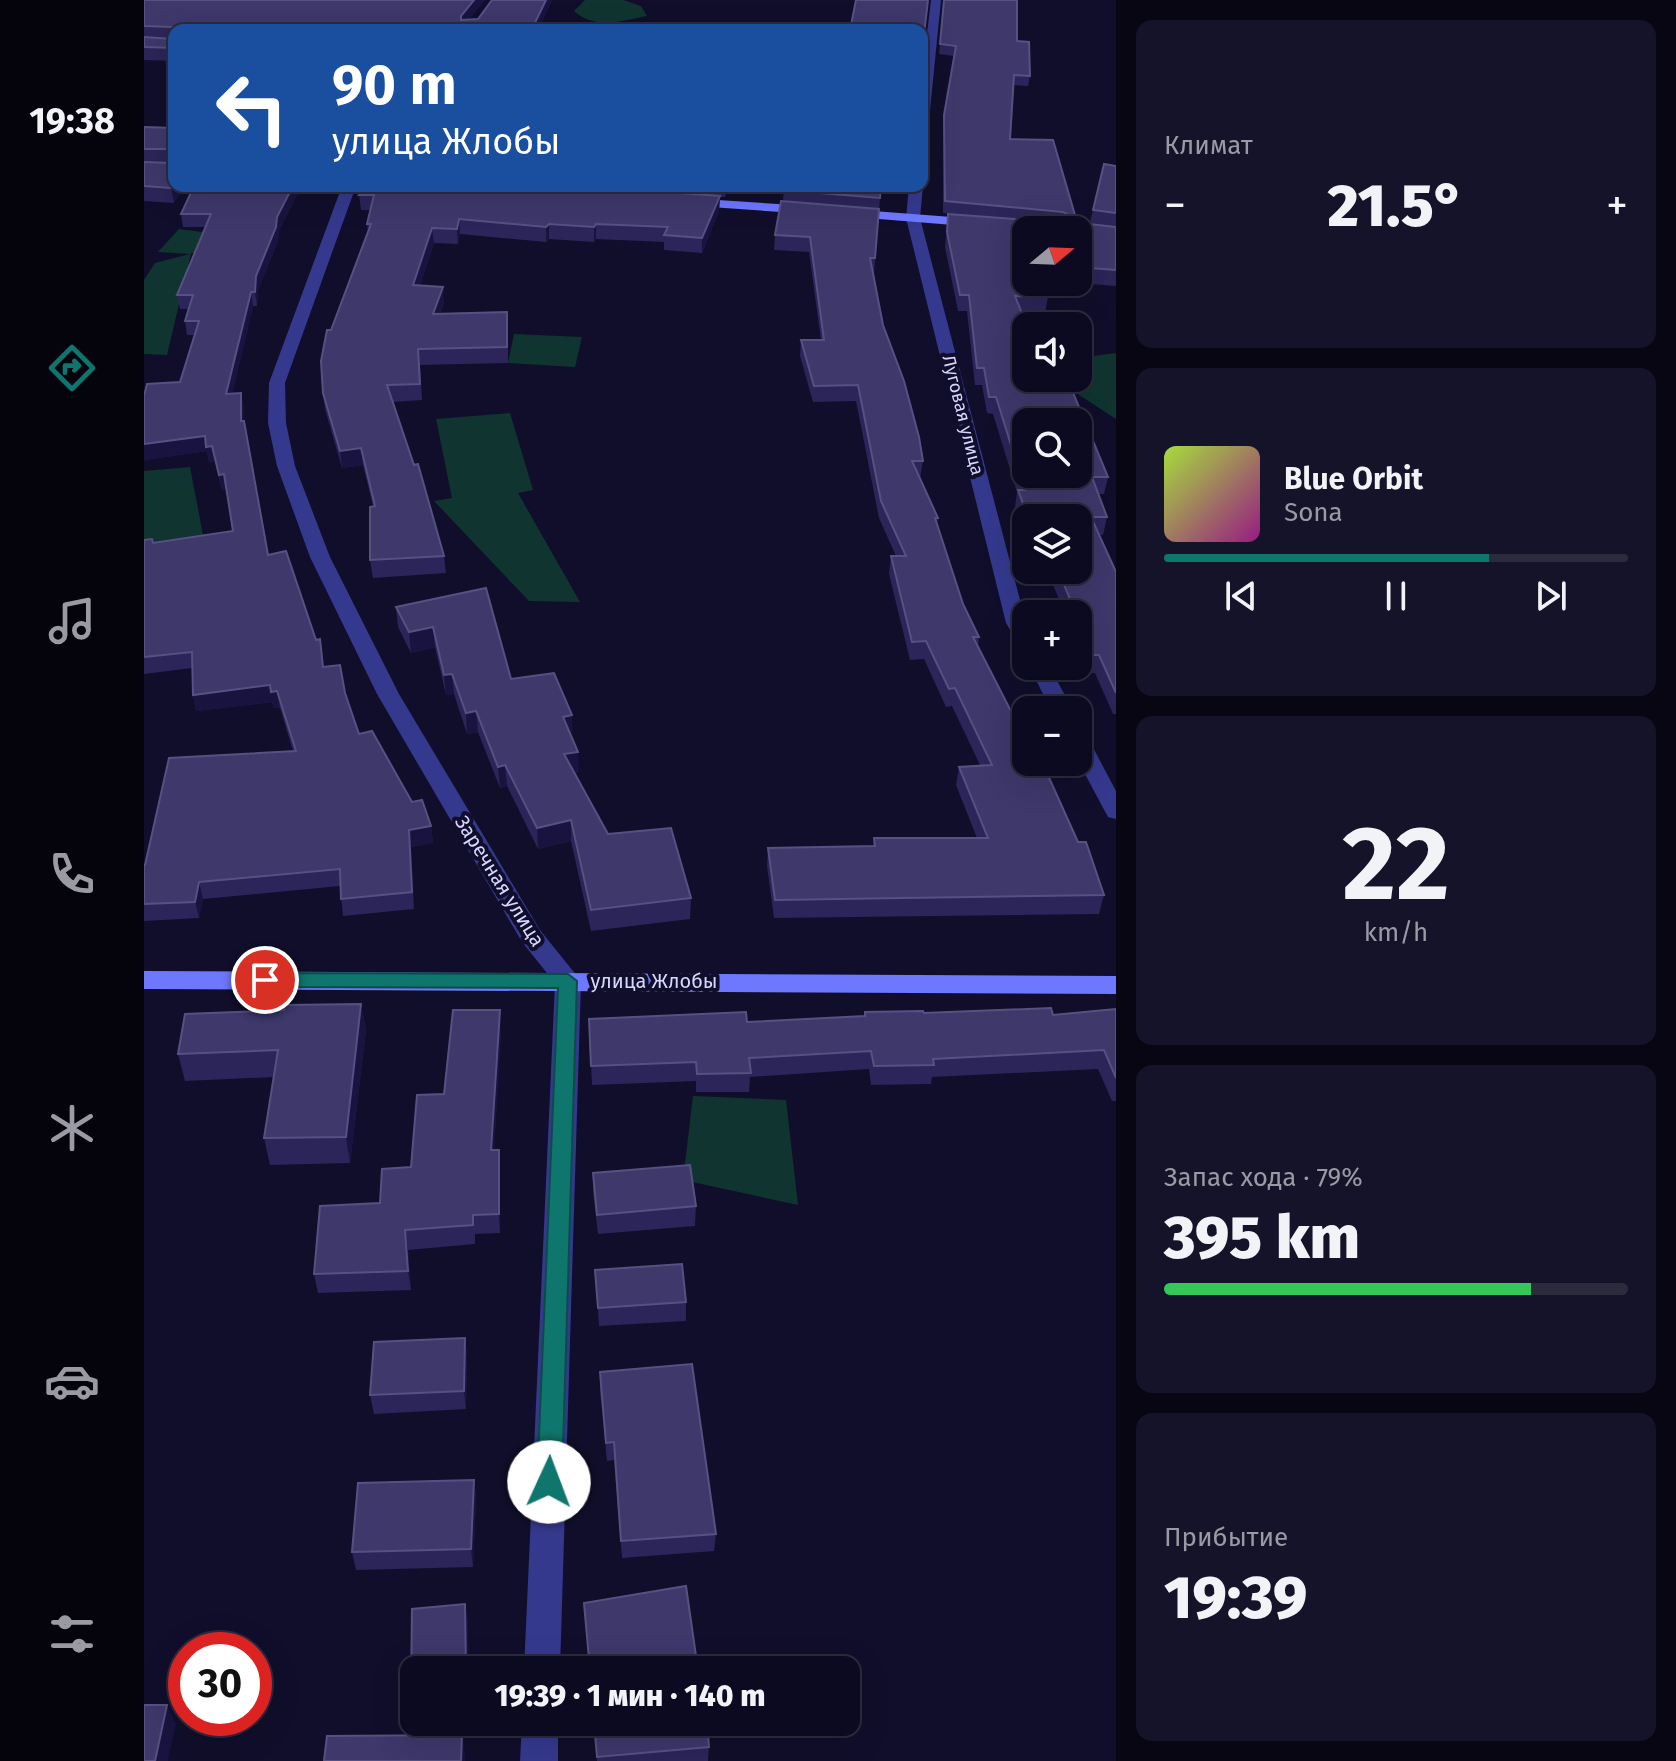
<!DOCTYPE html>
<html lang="ru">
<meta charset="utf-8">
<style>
body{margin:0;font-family:"Fira Sans",sans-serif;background:#151329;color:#f1f3f6;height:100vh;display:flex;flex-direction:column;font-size:30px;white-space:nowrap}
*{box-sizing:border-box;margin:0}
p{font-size:26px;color:#9a9aa5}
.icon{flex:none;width:44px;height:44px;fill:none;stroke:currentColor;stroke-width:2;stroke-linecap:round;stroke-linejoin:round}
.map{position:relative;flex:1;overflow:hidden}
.details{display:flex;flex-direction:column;gap:20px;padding:20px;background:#070612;width:560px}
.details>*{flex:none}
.banner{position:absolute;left:24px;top:24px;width:760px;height:168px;border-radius:16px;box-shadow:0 8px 32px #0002,0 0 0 2px #2c2b3e;background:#1a4fa0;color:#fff;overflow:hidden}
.needle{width:52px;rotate:71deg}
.fabs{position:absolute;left:868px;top:216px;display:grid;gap:16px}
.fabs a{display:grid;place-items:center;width:80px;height:80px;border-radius:16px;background:#0c0a20;box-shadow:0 8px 32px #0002,0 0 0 2px #2c2b3e;font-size:40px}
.speed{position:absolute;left:24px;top:1632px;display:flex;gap:16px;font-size:40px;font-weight:700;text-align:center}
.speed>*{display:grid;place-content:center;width:104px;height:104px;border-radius:50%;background:#0c0a20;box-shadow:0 8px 32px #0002,0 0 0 2px #2c2b3e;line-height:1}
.speed .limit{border:12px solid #d22;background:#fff;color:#111}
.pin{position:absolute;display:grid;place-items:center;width:68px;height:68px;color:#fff;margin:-34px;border:4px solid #fff;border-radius:50%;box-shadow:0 2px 8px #0007}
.me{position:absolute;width:88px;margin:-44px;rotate:2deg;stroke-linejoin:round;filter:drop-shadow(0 0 6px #0008)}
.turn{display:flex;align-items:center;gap:28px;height:168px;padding:0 32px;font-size:36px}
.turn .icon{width:104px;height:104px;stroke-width:2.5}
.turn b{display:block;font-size:56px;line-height:68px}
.big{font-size:60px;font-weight:800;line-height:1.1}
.details .widget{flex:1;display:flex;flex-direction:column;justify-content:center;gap:12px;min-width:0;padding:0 28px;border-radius:16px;background:#151329}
.details .dial{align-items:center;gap:0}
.dial b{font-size:104px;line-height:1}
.song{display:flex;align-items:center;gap:24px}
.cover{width:96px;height:96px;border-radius:12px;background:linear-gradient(135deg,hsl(80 70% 55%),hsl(310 70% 35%))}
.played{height:8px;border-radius:4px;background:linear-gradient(90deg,#0f766e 70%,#2c2b3e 70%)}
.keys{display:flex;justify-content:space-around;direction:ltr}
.heat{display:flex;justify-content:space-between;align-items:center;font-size:44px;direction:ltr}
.charge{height:12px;border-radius:6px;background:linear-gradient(90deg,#34c759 79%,#2c2b3e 0)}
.trip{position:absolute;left:256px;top:1656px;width:460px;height:80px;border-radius:16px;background:#0c0a20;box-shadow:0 8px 32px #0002,0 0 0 2px #2c2b3e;font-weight:800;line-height:80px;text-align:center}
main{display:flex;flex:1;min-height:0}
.tab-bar{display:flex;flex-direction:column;width:144px;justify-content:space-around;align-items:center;background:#05040d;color:#9a9aa5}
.tab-bar .icon{width:56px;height:56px}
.tab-bar .selected{color:#0f766e}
.tab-bar b{font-size:36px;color:#f1f3f6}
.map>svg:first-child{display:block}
</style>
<main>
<nav class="tab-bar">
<b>19:38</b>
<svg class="icon selected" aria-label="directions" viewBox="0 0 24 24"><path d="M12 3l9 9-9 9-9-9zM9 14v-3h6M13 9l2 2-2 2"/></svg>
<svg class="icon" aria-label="music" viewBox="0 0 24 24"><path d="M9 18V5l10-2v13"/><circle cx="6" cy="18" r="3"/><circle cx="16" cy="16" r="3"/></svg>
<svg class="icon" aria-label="phone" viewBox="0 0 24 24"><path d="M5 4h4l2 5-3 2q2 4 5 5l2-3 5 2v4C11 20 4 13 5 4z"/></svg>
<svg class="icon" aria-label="climate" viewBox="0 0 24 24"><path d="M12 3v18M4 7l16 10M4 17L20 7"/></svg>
<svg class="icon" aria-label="car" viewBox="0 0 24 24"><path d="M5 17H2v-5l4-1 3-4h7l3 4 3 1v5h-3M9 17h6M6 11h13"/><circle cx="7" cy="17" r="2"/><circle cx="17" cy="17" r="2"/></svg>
<svg class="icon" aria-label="filters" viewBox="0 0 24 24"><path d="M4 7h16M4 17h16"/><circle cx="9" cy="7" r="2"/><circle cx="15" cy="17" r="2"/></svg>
</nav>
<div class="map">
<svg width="972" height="1761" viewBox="0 0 972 1761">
<rect width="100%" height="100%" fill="#100e2a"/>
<g fill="#103530">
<path d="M441,0H479L497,6L503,16C477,21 451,30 430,11Z"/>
<polygon points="35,229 58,232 52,253 47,253 23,355 0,354 0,280 11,263 46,254 14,252"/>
<polygon points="370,334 438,337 431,367 364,363"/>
<polygon points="972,353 972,419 909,378 934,378 934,358"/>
<polygon points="366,413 389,490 374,493 436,602 385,601 290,501 308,498 292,419"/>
<polygon points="46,467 59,535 0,545 0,471"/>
<polygon points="549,1096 642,1100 654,1205 539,1180"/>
</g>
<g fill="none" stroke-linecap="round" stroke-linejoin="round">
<g fill="#34398e" fill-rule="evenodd">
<polygon points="787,0 797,0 784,130 778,134 778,75"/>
<polygon points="198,186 212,186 141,383 142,423 151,466 186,557 255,694 396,930 437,981 416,1670 380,1670 411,983 378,942 233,694 166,557 133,466 124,423 125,383"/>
<polygon points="765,186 779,186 776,218 882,623 882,647 875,645 862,623 762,218"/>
<polygon points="885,666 905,666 929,710 907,710"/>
<polygon points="934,733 945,740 972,791 972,819 964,817 934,761"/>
<polygon points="378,1722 414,1722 414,1761 376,1761"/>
</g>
<g fill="#6e78ff" fill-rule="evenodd">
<polygon points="543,198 666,206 673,210 666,214 538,205 538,199"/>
<polygon points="703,209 834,219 841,223 834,227 698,216 698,210"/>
<polygon points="934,227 972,231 972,239 934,235 934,230 928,230"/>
<polygon points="0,971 972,976 972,994 0,989"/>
</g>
</g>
<g fill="#2b2559">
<polygon points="0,0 341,0 325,19 334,19 348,0 408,0 394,30 30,30 30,61 0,60"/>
<polygon points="800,0 873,41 886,76 884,86 869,85 866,139 930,217 941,243 949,210 972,166 972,286 920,282 934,282 934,230 882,230 904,297 901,313 878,312 882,378 964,477 960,494 954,494 963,517 959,535 955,535 972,572 972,714 969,714 951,673 945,673 934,647 934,614 921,614 903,570 934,570 934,518 882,518 882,540 871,507 873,492 849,414 843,413 838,385 831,385 823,311 814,311 801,247 804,214 879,220 799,213 799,125 810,56 795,54"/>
<polygon points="0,127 30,128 30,203 0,201"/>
<polygon points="50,186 154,186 155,191 135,230 134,241 114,290 113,306 109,306 88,394 100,408 100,421 124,555 179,667 201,693 215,734 287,826 289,843 267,847 270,909 199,916 196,886 59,899 55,918 0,921 0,865 149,751 136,708 130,708 128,702 52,711 49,695 48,668 0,674 0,540 9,542 89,531 82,490 78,490 71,461 65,462 63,451 0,460 0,396 36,382 50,335 43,335 41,321 44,309 36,309 33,295 62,227 39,227 37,214"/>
<polygon points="223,186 586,186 581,197 576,197 575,211 558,253 520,250 520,242 452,239 450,242 405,239 402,242 316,234 314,244 290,243 276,286 300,302 296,314 363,312 364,328 364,363 276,365 278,400 249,402 300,556 302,573 229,578 226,560 229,506 219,465 198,468 181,409 179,393 187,330 224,232 223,224 227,210 217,210 215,195"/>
<polygon points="640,186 737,186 730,273 739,325 779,461 776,478 794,518 793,524 819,604 835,637 834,646 960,895 955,914 630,918 623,866 624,848 729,846 730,838 833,838 812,785 815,767 836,765 808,706 802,707 780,659 766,660 745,574 747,556 752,556 735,518 712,401 669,402 656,356 657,340 677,340 665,252 630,250 631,235 639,201"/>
<polygon points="252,607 367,679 428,736 435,772 430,773 464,834 547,898 546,919 447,931 427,841 394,849 363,786 356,788 334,732 323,734 310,694 302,695 291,647 267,653 254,627"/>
<polygon points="217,1004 222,1030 206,1163 126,1165 120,1138 130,1077 41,1081 34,1054 140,1010"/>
<polygon points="972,1009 972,1101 968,1101 954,1069 788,1077 787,1084 727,1085 725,1069 606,1077 605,1092 552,1092 552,1081 448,1085 445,1019 603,1022 720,1016 721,1012 909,1015"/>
<polygon points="357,1030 350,1150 355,1150 356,1169 356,1233 331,1234 331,1244 264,1250 267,1290 174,1293 170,1274 236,1203 267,1167 300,1094"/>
<polygon points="449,1173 552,1206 551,1226 454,1234 449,1192"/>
<polygon points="451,1270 542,1302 542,1321 455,1326"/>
<polygon points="321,1338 323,1356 322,1409 230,1414 226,1395"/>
<polygon points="456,1372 572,1534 570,1551 478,1558 470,1460 463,1461 456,1391"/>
<polygon points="330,1480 332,1498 329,1567 212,1570 208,1552"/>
<polygon points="450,1722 563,1722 565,1747 564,1761 453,1761"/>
</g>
<g fill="#18143f">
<polygon points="330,0 341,0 318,28 317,16"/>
<polygon points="402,0 408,0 394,30 388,30"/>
<polygon points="30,184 30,186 41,186 30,203 27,188"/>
<polygon points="149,186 154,186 155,191 135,230 134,241 114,290 113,306 111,292 112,276 133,217"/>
<polygon points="581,186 586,186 581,197"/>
<polygon points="576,196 575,211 558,253 558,238"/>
<polygon points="315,219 316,234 314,244 313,229"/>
<polygon points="405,224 405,239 402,242 402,227"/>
<polygon points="452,224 452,239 450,242 450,227"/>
<polygon points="288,228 290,243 271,301 269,285"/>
<polygon points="299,287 300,302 290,330 289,314"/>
<polygon points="107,292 109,306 85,409 82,394"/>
<polygon points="97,393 100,408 100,436 97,421"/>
<polygon points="61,436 68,446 71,461 65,462 63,451 0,460 0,444"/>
<polygon points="217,448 219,465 198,468 196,451"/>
<polygon points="80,474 83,490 78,490 75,475"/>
<polygon points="289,627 291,647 267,653 265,632"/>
<polygon points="308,674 310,694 302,695 300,675"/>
<polygon points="126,685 133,691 136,708 130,708 128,702 52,711 49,695"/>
<polygon points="332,711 334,732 323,734 322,713"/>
<polygon points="428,715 428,736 419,737 419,717"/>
<polygon points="434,752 435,772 421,775 420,754"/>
<polygon points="361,765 363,786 356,788 354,767"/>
<polygon points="427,820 427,841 394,849 393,828"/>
<polygon points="287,826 289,843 267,847 270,909 265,830"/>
<polygon points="55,882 59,899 55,918 51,902"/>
<polygon points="217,1004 222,1030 206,1163 202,1137"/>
<polygon points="356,1010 357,1030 349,1169 347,1150"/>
<polygon points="355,1150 356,1169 356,1233 355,1214"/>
<polygon points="261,1230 264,1250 267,1290 264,1271"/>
<polygon points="321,1338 323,1356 322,1409 320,1391"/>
<polygon points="330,1480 332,1498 329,1567 327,1549"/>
<polygon points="321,1604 324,1621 325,1670 322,1670"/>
<polygon points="23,1705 32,1724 24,1761 11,1761"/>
<polygon points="318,1735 321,1754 321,1761 317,1761"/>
</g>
<g fill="#3e386b" stroke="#565182" stroke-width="2" fill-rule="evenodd">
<polygon points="0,0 330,0 317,16 317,20 334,19 348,0 402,0 388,29 380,29 379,30 31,30 28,27 0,26"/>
<polygon points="712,0 784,0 779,43 778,30 706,30"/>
<polygon points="800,0 873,0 873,41 885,42 886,76 870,75 866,139 909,140 931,215 928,217 919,212 801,201 800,115 812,46 796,44"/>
<polygon points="30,32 30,48 0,47 0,37 28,39"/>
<polygon points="0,127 30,128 30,158 28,149 0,149"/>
<polygon points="30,160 30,184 27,188 0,186 0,162 27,163"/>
<polygon points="960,164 972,166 972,213 949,210"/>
<polygon points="50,186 149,186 133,217 132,227 112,276 111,292 107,292 82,394 97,393 97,421 100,421 124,555 142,551 172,640 176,639 179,667 196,665 201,693 215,734 228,731 268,802 278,800 287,826 265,830 268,892 197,899 196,869 55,882 51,902 0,904 0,865 1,865 25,758 152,751 133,691 127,692 126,685 49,695 48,652 0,657 0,540 8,539 9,543 89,531 80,474 75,475 68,446 62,447 61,436 0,444 0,396 3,384 36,382 55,321 41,321 49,295 33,295 67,214 37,214"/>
<polygon points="223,186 442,186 576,196 558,238 520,235 524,227 452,224 450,227 405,224 402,227 315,219 313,229 288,228 269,285 299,287 289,314 363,312 363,347 274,349 276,384 243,385 270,465 274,464 300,556 226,560 226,507 231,506 217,448 196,451 179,393 177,361 183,330 187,330 227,224 223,224 230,195 215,195"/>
<polygon points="640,186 737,186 736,198 640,190"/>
<polygon points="637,201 735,209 731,258 726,258 739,325 760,381 775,437 779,461 768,461 794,518 791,518 819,604 835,637 829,637 873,723 881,723 882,726 882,762 898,762 934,842 942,842 960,895 631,900 624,848 731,846 730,838 844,838 815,767 848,765 811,688 805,689 782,641 768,642 747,556 762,556 737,501 714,385 670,386 657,340 680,340 666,237 631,235"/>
<path d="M804,214L884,220L929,217L934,218L941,243L946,224L972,227V270L934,267V230H882V282H900L904,297L871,296L883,326L882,378H923L964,477H948L963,517H947L972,572V693L955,655H949L934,619V614H932L914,570H934V518H884L874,490H881L852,397H845L840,368H833L825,295H816L803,232ZM882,422H934V474H882Z"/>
<polygon points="342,588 367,679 410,673 428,715 419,717 434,752 420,754 464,834 527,828 547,898 447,910 427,820 393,828 361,765 354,767 332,711 322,713 308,674 300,675 289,627 265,632 252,607"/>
<polygon points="217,1004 202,1137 120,1138 134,1050 34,1054 41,1014 140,1010 141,1005"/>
<polygon points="907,1008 909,1015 972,1009 972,1078 960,1050 789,1059 790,1065 730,1066 727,1051 605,1058 607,1073 553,1074 552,1062 447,1066 445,1019 602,1012 603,1022 721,1016 721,1012 779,1011 780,1013"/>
<polygon points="309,1010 356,1010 347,1150 355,1150 355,1214 329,1215 329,1225 261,1230 264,1271 170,1274 176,1206 236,1203 238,1169 267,1167 273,1095 300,1094"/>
<polygon points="546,1165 552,1206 453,1215 449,1173"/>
<polygon points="538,1264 542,1302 454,1308 451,1270"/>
<polygon points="321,1338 320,1391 226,1395 230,1342"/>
<polygon points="548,1364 572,1534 477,1541 470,1442 462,1443 456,1372"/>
<polygon points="330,1480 327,1549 208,1552 214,1483"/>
<polygon points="542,1586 554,1670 446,1670 440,1603"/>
<polygon points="321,1604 322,1670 270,1670 270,1689 267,1689 268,1609"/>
<polygon points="0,1705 23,1705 11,1761 0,1761"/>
<polygon points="450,1722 563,1722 565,1747 453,1757"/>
<polygon points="318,1735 317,1761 180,1761 183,1736"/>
</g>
<polygon fill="#0f766e" stroke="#0a4d48" stroke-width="2" points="121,973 424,974 433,981 418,1482 414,1490 405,1494 396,1490 393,1482 414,988 121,987 111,980"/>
<g text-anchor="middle" stroke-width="8" stroke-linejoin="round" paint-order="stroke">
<g font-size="18" fill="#d8d7ff" stroke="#100e2a">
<text transform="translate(819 415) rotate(76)" y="6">Луговая улица</text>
</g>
<g font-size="20" fill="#d8d7ff" stroke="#100e2a">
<text transform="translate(356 881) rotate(58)" y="7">Заречная улица</text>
<text x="510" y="988">улица Жлобы</text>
</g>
</g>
</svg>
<div class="fabs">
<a><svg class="needle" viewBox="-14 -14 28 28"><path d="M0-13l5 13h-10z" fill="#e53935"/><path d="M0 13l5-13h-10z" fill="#9a9aa5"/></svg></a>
<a><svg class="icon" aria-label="sound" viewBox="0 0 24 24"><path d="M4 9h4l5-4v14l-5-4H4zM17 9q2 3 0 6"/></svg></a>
<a><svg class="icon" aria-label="search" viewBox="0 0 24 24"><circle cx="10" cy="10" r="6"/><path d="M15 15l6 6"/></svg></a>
<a><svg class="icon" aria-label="layers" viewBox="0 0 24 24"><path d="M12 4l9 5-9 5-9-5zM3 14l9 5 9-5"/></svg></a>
<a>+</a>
<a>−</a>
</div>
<div class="speed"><div class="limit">30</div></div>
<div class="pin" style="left:121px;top:980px;background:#d93025"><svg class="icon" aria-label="arrive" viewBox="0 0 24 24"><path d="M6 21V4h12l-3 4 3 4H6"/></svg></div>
<svg class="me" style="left:405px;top:1482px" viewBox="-20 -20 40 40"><circle r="19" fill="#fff"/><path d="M0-13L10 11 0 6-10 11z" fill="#0f766e"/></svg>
<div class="trip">19:39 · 1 мин · 140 m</div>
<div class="banner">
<div class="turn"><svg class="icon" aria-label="left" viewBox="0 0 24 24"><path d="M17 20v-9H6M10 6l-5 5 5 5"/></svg><div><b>90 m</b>улица Жлобы</div></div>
</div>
</div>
<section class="details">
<div class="widget"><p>Климат</p>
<div class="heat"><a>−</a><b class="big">21.5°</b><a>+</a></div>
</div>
<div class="widget">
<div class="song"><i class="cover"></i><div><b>Blue Orbit</b><p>Sona</p></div></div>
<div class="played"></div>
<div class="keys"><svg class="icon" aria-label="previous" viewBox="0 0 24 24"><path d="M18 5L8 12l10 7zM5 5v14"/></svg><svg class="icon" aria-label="pause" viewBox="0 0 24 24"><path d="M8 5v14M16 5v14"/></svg><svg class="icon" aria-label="next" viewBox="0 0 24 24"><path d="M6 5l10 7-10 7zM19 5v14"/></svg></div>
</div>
<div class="widget dial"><b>22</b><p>km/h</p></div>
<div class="widget"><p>Запас хода · 79%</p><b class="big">395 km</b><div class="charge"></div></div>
<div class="widget"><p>Прибытие</p><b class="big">19:39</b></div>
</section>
</main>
